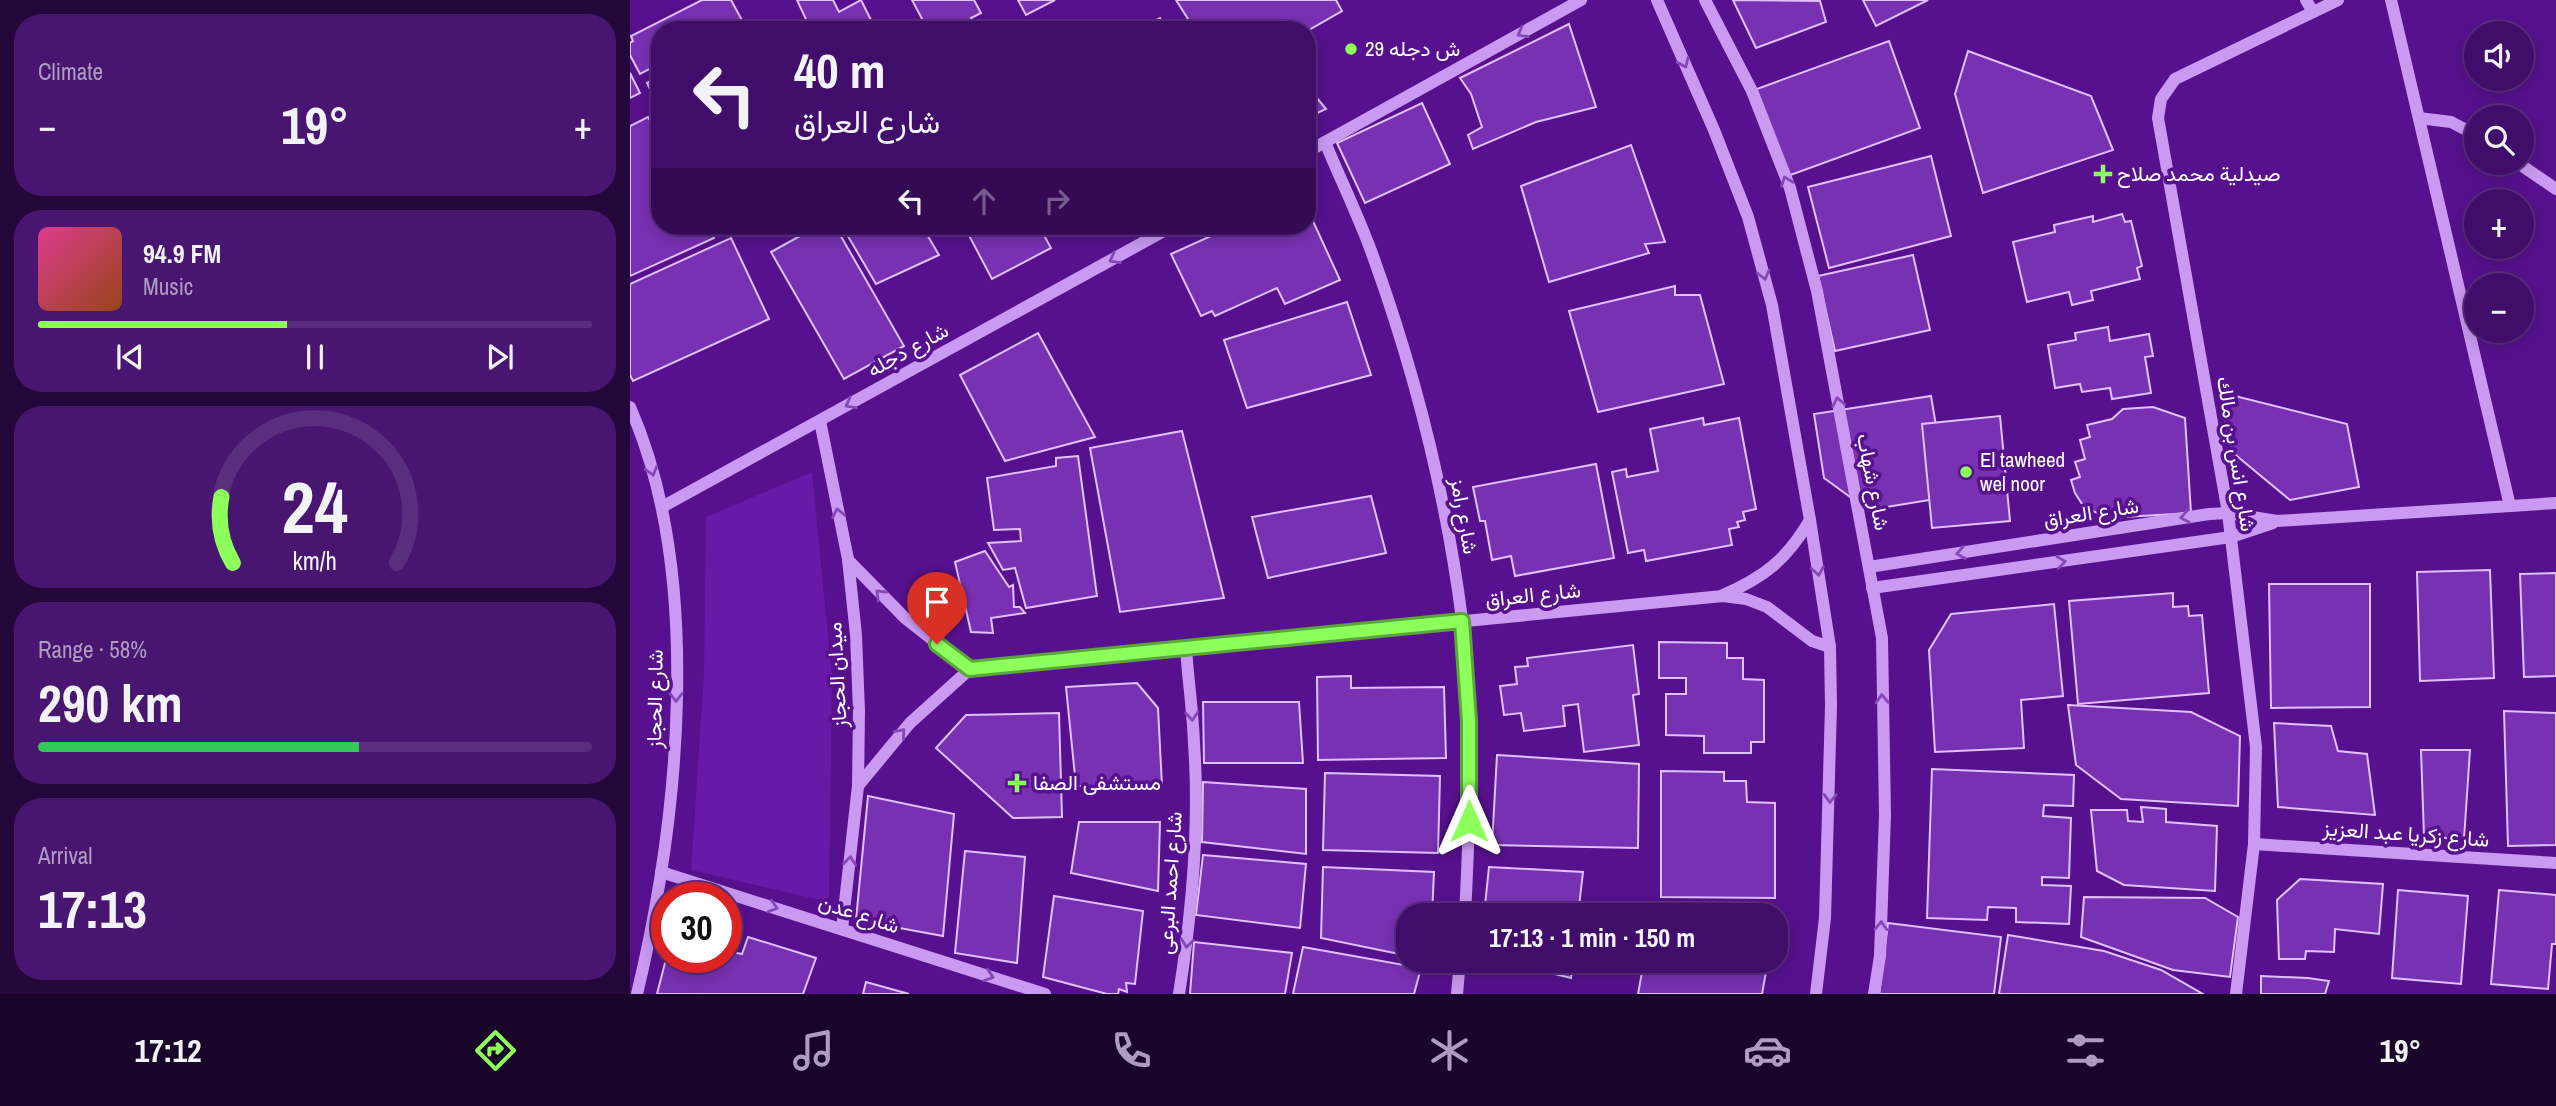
<!DOCTYPE html>
<meta charset="utf-8">
<style>
body{margin:0;font-family:"Archivo Narrow",Vazirmatn,sans-serif;background:#481670;color:#f1f3f6;height:100vh;display:flex;flex-direction:column;font-size:26px;white-space:nowrap}
*{box-sizing:border-box;margin:0}
p{font-size:23px;color:#ae9cc1}
.icon{flex:none;width:38px;height:38px;fill:none;stroke:currentColor;stroke-width:2;stroke-linecap:round;stroke-linejoin:round}
.map{position:relative;flex:1;overflow:hidden}
.details{display:flex;flex-direction:column;gap:14px;padding:14px;background:#24073a;width:630px}
.details>*{flex:none}
.hud{position:absolute;left:21px;top:21px;width:665px;height:214px;border-radius:28px;box-shadow:0 4px 18px #0003,0 0 0 2px #5a2d7e;background:#410d6a;color:#f1f3f6;overflow:hidden}
.controls{position:absolute;left:1834px;top:21px;display:grid;gap:14px}
.controls a{display:grid;place-items:center;width:70px;height:70px;border-radius:50%;background:#410d6a;box-shadow:0 4px 18px #0003,0 0 0 2px #5a2d7e;font-size:35px}
.speed{position:absolute;left:21px;top:882px;display:flex;gap:14px;font-size:35px;font-weight:700;text-align:center}
.speed>*{display:grid;place-content:center;width:91px;height:91px;border-radius:50%;background:#410d6a;box-shadow:0 4px 18px #0003,0 0 0 2px #5a2d7e;line-height:1}
.speed .limit{border:10px solid #d22;background:#fff;color:#111}
.pin{position:absolute;display:grid;place-items:center;width:60px;height:60px;color:#fff;margin:-72px -30px;border-radius:50% 50% 50% 0;rotate:-45deg;box-shadow:0 0 7px #0007}
.pin .icon{rotate:45deg}
.me{position:absolute;width:77px;margin:-38px;rotate:0deg;stroke-linejoin:round;filter:drop-shadow(0 0 5px #0008)}
.turn{display:flex;align-items:center;gap:24px;height:147px;padding:0 28px;font-size:32px}
.turn .icon{width:91px;height:91px;stroke-width:2.5}
.turn b{display:block;font-size:49px;line-height:60px}
.lanes{display:flex;align-items:center;height:66px;padding:0 28px;background:#0003;justify-content:center;gap:35px;direction:ltr}
.lanes .off{opacity:.35}
.big{font-size:52px;font-weight:800;line-height:1.1}
.details .widget{flex:1;display:flex;flex-direction:column;justify-content:center;gap:10px;min-width:0;padding:0 24px;border-radius:28px;background:#481670}
.details .dial{align-items:center;gap:0}
.dial svg{height:182px;overflow:visible;fill:none;stroke:#5a2d7e;stroke-width:7;stroke-linecap:round;text-anchor:middle}
.dial text{fill:#f1f3f6;stroke:none}
.song{display:flex;align-items:center;gap:21px}
.cover{width:84px;height:84px;border-radius:10px;background:linear-gradient(135deg,hsl(330 70% 55%),hsl(20 70% 35%))}
.played{height:7px;border-radius:4px;background:linear-gradient(90deg,#8cff5b 45%,#5a2d7e 45%)}
.keys{display:flex;justify-content:space-around;direction:ltr}
.heat{display:flex;justify-content:space-between;align-items:center;font-size:38px;direction:ltr}
.charge{height:10px;border-radius:5px;background:linear-gradient(90deg,#34c759 58%,#5a2d7e 0)}
.trip{position:absolute;left:766px;top:903px;width:392px;height:70px;border-radius:28px;background:#410d6a;box-shadow:0 4px 18px #0003,0 0 0 2px #5a2d7e;font-weight:800;line-height:70px;text-align:center}
.dock{display:flex;height:112px;justify-content:space-around;align-items:center;background:#1a052a;color:#ae9cc1}
.dock .icon{width:49px;height:49px}
.dock .on{color:#8cff5b}
.dock b{font-size:32px;color:#f1f3f6}
main{display:flex;flex:1;min-height:0}
.map>svg:first-child{display:block}
</style>
<main>
<section class="details">
<div class="widget"><p>Climate</p>
<div class="heat"><a>−</a><b class="big">19°</b><a>+</a></div>
</div>
<div class="widget">
<div class="song"><i class="cover"></i><div><b>94.9 FM</b><p>Music</p></div></div>
<div class="played"></div>
<div class="keys"><svg class="icon" aria-label="previous" viewBox="0 0 24 24"><path d="M18 5L8 12l10 7zM5 5v14"/></svg><svg class="icon" aria-label="pause" viewBox="0 0 24 24"><path d="M8 5v14M16 5v14"/></svg><svg class="icon" aria-label="next" viewBox="0 0 24 24"><path d="M6 5l10 7-10 7zM19 5v14"/></svg></div>
</div>
<div class="widget dial"><svg viewBox="0 0 100 80">
<path d="M14 69A42 42 0 1 1 86 69"/>
<path d="M14 69A42 42 0 0 1 9 40" stroke="#8cff5b"/>
<text x="50" y="56" font-size="32" font-weight="700">24</text>
<text x="50" y="72" font-size="11">km/h</text>
</svg></div>
<div class="widget"><p>Range · 58%</p><b class="big">290 km</b><div class="charge"></div></div>
<div class="widget"><p>Arrival</p><b class="big">17:13</b></div>
</section>
<div class="map">
<svg width="1926" height="994" viewBox="0 0 1926 994">
<rect width="100%" height="100%" fill="#57118e"/>
<polygon fill="#6719a8" points="182,472 202,676 199,902 61,870 74,673 76,517"/>
<g fill="#7931b4" stroke="#e1c1fd" stroke-width="2">
<polygon points="72,0 101,0 113,22 98,30 30,30 30,71 27,65 10,74 0,55 0,43 3,41 1,36"/>
<polygon points="167,0 203,0 209,12 231,0 246,30 181,30"/>
<polygon points="282,0 344,0 351,13 341,18 347,30 298,30"/>
<polygon points="388,0 425,0 396,15"/>
<polygon points="546,0 706,0 712,11 677,31 565,30"/>
<polygon points="1103,0 1190,1 1196,22 1126,48"/>
<polygon points="1233,0 1298,0 1246,26"/>
<polygon points="530,18 536,30 508,30"/>
<polygon points="939,24 966,107 906,122 843,149 838,135 852,127 841,94 830,78"/>
<polygon points="1259,41 1290,128 1155,177 1124,90"/>
<polygon points="1338,51 1461,96 1483,150 1353,193 1325,94"/>
<polygon points="0,73 10,93 0,98"/>
<polygon points="30,76 30,96 25,99 17,83"/>
<polygon points="677,86 696,109 677,118"/>
<polygon points="792,103 820,164 735,203 707,143"/>
<polygon points="18,117 30,138 30,226 78,226 84,238 0,276 0,126"/>
<polygon points="1001,145 1035,242 1015,244 1019,253 919,282 891,186"/>
<polygon points="1301,156 1321,236 1199,268 1178,187"/>
<polygon points="677,208 710,280 655,304 647,288 585,316 582,311 571,316 541,254 603,226 677,226"/>
<polygon points="1492,214 1495,222 1501,221 1512,266 1507,268 1510,279 1461,291 1463,300 1442,305 1439,292 1397,302 1383,242 1425,232 1424,225 1463,216 1463,222"/>
<polygon points="188,226 205,226 274,346 214,379 141,252"/>
<polygon points="212,226 292,226 309,255 246,284"/>
<polygon points="334,226 409,226 421,248 362,279"/>
<polygon points="101,238 139,319 3,381 0,375 0,284"/>
<polygon points="1283,255 1300,330 1205,351 1188,276"/>
<polygon points="1045,286 1045,295 1070,295 1094,384 968,412 939,311"/>
<polygon points="717,302 741,375 617,408 594,340"/>
<polygon points="1478,327 1480,341 1519,334 1523,356 1515,357 1521,393 1482,399 1480,388 1452,392 1450,384 1425,388 1418,345 1446,340 1445,333"/>
<polygon points="408,333 465,437 375,461 330,375"/>
<polygon points="1601,395 1717,424 1729,487 1660,500 1602,452 1595,419"/>
<polygon points="1301,396 1318,497 1238,510 1194,478 1184,414"/>
<polygon points="1523,407 1555,418 1561,513 1478,518 1454,507 1445,493 1441,480 1450,477 1445,462 1455,459 1450,440 1460,437 1457,425 1482,419 1493,409"/>
<polygon points="1370,416 1380,521 1302,528 1292,424"/>
<polygon points="1073,418 1074,425 1109,418 1126,509 1113,512 1115,520 1107,522 1109,527 1099,529 1102,545 1016,561 1014,550 998,553 982,472 996,469 997,477 1028,471 1020,429"/>
<polygon points="552,431 594,598 490,612 460,448"/>
<polygon points="448,456 467,596 396,608 385,568 373,570 358,543 391,541 390,529 364,530 357,478 426,466 426,458"/>
<polygon points="966,464 984,558 885,576 881,556 862,560 855,521 850,521 843,487"/>
<polygon points="741,496 756,553 638,578 622,517"/>
<polygon points="355,551 379,587 383,585 384,607 390,607 395,613 361,618 363,633 341,632 325,562"/>
<polygon points="1860,570 1864,678 1790,681 1787,572"/>
<polygon points="1926,573 1926,676 1894,677 1890,574"/>
<polygon points="1639,584 1740,584 1740,707 1641,708"/>
<polygon points="1543,593 1543,607 1558,606 1559,616 1572,615 1579,693 1448,704 1439,601"/>
<polygon points="1424,604 1433,696 1391,700 1394,748 1305,752 1299,650 1321,614"/>
<polygon points="1029,642 1097,643 1097,658 1113,658 1113,679 1134,680 1134,742 1121,742 1121,753 1074,753 1074,736 1036,735 1036,694 1056,694 1056,678 1029,678"/>
<polygon points="1003,645 1009,694 1003,695 1009,745 954,752 948,704 933,706 935,726 894,731 891,713 874,715 870,686 887,684 885,667 898,666 897,658"/>
<polygon points="721,676 721,688 814,687 816,758 688,760 687,677"/>
<polygon points="507,683 528,708 532,786 446,786 436,687"/>
<polygon points="573,702 669,702 673,763 574,763"/>
<polygon points="1438,705 1561,712 1610,736 1608,806 1491,799 1446,765"/>
<polygon points="1874,711 1926,713 1926,845 1878,846"/>
<polygon points="429,713 432,817 383,818 306,748 336,715"/>
<polygon points="1644,723 1701,726 1708,751 1737,754 1745,815 1648,807"/>
<polygon points="1791,750 1840,750 1834,839 1794,837"/>
<polygon points="867,755 1009,764 1008,848 862,845"/>
<polygon points="1302,769 1444,775 1443,806 1414,805 1413,816 1441,818 1439,878 1412,877 1412,885 1441,886 1439,924 1386,922 1386,908 1358,907 1357,920 1297,918"/>
<polygon points="1031,771 1094,772 1094,781 1116,781 1117,802 1145,803 1145,898 1031,897"/>
<polygon points="695,773 810,776 808,853 693,850"/>
<polygon points="573,782 676,789 676,854 572,842"/>
<polygon points="238,796 324,814 313,936 226,920"/>
<polygon points="1511,807 1536,809 1536,822 1587,826 1585,891 1494,885 1467,871 1461,810 1497,810 1498,821 1513,822"/>
<polygon points="449,822 530,822 528,891 441,873"/>
<polygon points="335,851 395,857 387,963 325,953"/>
<polygon points="573,855 676,864 670,928 566,915"/>
<polygon points="693,867 804,872 802,915 779,915 779,956 691,938"/>
<polygon points="859,867 953,872 948,915 854,915"/>
<polygon points="1670,879 1753,884 1749,934 1705,929 1704,952 1676,951 1675,959 1649,959 1647,900"/>
<polygon points="1768,890 1838,896 1831,984 1762,978"/>
<polygon points="1869,890 1926,895 1926,944 1922,944 1918,989 1861,984"/>
<polygon points="424,896 513,911 505,984 496,983 497,992 489,989 488,994 477,994 413,977"/>
<polygon points="1454,897 1575,898 1608,917 1600,977 1543,970 1451,937"/>
<polygon points="1024,905 1084,915 1022,915"/>
<polygon points="1258,923 1371,937 1364,994 1249,994"/>
<polygon points="1378,935 1474,951 1531,970 1573,994 1369,994"/>
<polygon points="118,937 186,958 173,994 27,994 37,955 37,957 96,957 96,951 112,954"/>
<polygon points="564,942 662,953 655,994 560,994"/>
<polygon points="673,947 791,968 784,994 663,994"/>
<polygon points="871,961 943,961 941,978"/>
<polygon points="1014,961 1138,961 1132,994 1008,994"/>
<polygon points="1631,976 1678,978 1699,981 1695,994 1631,994"/>
<polygon points="236,982 279,994 233,994"/>
</g>
<g fill="none" stroke-linecap="round" stroke-linejoin="round">
<g stroke="#ca9af2" stroke-width="12">
<polyline points="1027,0 1084,130 1118,217 1142,305 1180,520 1200,647 1201,706 1195,918 1186,994"/>
<polyline points="1075,0 1122,91 1160,188 1187,291 1252,638 1255,815 1250,956 1244,994"/>
<polyline points="1676,0 1683,12"/>
<polyline points="1761,0 1880,506"/>
<polyline points="1789,118 1821,122 1846,135"/>
<path d="M695,142C711,181 730,219 744,259C786,376 816,496 832,619C844,717 840,817 835,915"/>
<polyline points="677,152 951,0"/>
<polyline points="1888,163 1926,189"/>
<path d="M0,407C74,575 49,819 7,994"/>
<polyline points="190,421 218,559 226,635 229,711 228,786 212,929"/>
<polyline points="32,507 543,226"/>
<polyline points="218,560 275,618 340,669"/>
<polyline points="1239,567 1579,514 1598,513 1647,521 1926,503"/>
<polyline points="1242,588 1601,537 1643,523"/>
<path d="M1093,595C1135,577 1157,559 1180,520"/>
<polyline points="228,786 280,723 340,669 1093,596 1116,599 1137,607 1182,641 1200,647"/>
<polyline points="1624,844 1926,863"/>
<polyline points="31,872 415,994"/>
<path d="M549,994C562,912 570,827 564,744C563,712 558,680 556,648"/>
<polyline points="827,994 830,961"/>
<polyline points="1606,994 1624,844 1626,747 1598,513 1528,118 1531,99 1545,79 1708,0"/>
</g>
</g>
<defs><path id="oneway-chevron" d="M-2-3.5L2.5 0L-2 3.5" fill="none" stroke-width="1.6" stroke-linecap="round" stroke-linejoin="round" transform="scale(1.75)"/></defs>
<g stroke="#8548b6">
<use href="#oneway-chevron" transform="translate(892 33) rotate(151)"/>
<use href="#oneway-chevron" transform="translate(1054 63) rotate(66)"/>
<use href="#oneway-chevron" transform="translate(1156 181) rotate(-110)"/>
<use href="#oneway-chevron" transform="translate(484 259) rotate(151)"/>
<use href="#oneway-chevron" transform="translate(1134 275) rotate(75)"/>
<use href="#oneway-chevron" transform="translate(1208 402) rotate(-101)"/>
<use href="#oneway-chevron" transform="translate(220 404) rotate(151)"/>
<use href="#oneway-chevron" transform="translate(22 471) rotate(74)"/>
<use href="#oneway-chevron" transform="translate(208 513) rotate(-101)"/>
<use href="#oneway-chevron" transform="translate(1555 517) rotate(171)"/>
<use href="#oneway-chevron" transform="translate(1331 553) rotate(171)"/>
<use href="#oneway-chevron" transform="translate(1431 562) rotate(-8)"/>
<use href="#oneway-chevron" transform="translate(1188 571) rotate(81)"/>
<use href="#oneway-chevron" transform="translate(250 594) rotate(-136)"/>
<use href="#oneway-chevron" transform="translate(46 697) rotate(90)"/>
<use href="#oneway-chevron" transform="translate(1252 699) rotate(-91)"/>
<use href="#oneway-chevron" transform="translate(562 716) rotate(85)"/>
<use href="#oneway-chevron" transform="translate(271 733) rotate(-49)"/>
<use href="#oneway-chevron" transform="translate(1200 798) rotate(91)"/>
<use href="#oneway-chevron" transform="translate(220 861) rotate(-84)"/>
<use href="#oneway-chevron" transform="translate(143 907) rotate(17)"/>
<use href="#oneway-chevron" transform="translate(1251 926) rotate(-88)"/>
<use href="#oneway-chevron" transform="translate(557 943) rotate(97)"/>
<use href="#oneway-chevron" transform="translate(359 976) rotate(18)"/>
</g>
<g fill="none" stroke-linecap="round" stroke-linejoin="round">
<g stroke="#5ba63b" stroke-width="18">
<polyline id="route" points="307,644 340,669 832,621 839,721 839,821"/>
</g>
<use href="#route" stroke="#8cff5b" stroke-width="12"/>
</g>
<g fill="#8cff5b" stroke="#57118e" stroke-width="2.5">
<circle cx="721" cy="49" r="7"/>
<path d="M1469.5 163.5h7v7h7v7h-7v7h-7v-7h-7v-7h7z"/>
<circle cx="1336" cy="472" r="7"/>
<path d="M383.5 772.5h7v7h7v7h-7v7h-7v-7h-7v-7h7z"/>
</g>
<g text-anchor="middle" stroke-width="7" stroke-linejoin="round" paint-order="stroke">
<g font-size="21" fill="#fff" stroke="#57118e" text-anchor="start">
<text x="735" y="56">29 ش دجله</text>
<text x="1487" y="181">صيدلية محمد صلاح</text>
<text x="1350" y="467">El tawheed<tspan x="1350" dy="24">wel noor</tspan></text>
<text x="403" y="790">مستشفى الصفا</text>
</g>
<g font-size="21" fill="#fff" stroke="#57118e">
<text transform="translate(278 350) rotate(-29)" y="7">شارع دجله</text>
<text transform="translate(1606 454) rotate(81)" y="7">شارع انس بن مالك</text>
<text transform="translate(1243 482) rotate(79)" y="7">شارع شهاب</text>
<text transform="translate(1461 513) rotate(-9)" y="7">شارع العراق</text>
<text transform="translate(834 516) rotate(80)" y="7">شارع رامز</text>
<text transform="translate(903 595) rotate(-6)" y="7">شارع العراق</text>
<text transform="translate(207 675) rotate(-93)" y="7">ميدان الحجاز</text>
<text transform="translate(25 699) rotate(-89)" y="7">شارع الحجاز</text>
<text transform="translate(1776 834) rotate(4)" y="7">شارع زكريا عبد العزيز</text>
<text transform="translate(540 883) rotate(-86)" y="7">شارع احمد البرعى</text>
<text transform="translate(229 914) rotate(18)" y="7">شارع عدن</text>
</g>
</g>
</svg>
<div class="controls">
<a><svg class="icon" aria-label="sound" viewBox="0 0 24 24"><path d="M4 9h4l5-4v14l-5-4H4zM17 9q2 3 0 6"/></svg></a>
<a><svg class="icon" aria-label="search" viewBox="0 0 24 24"><circle cx="10" cy="10" r="6"/><path d="M15 15l6 6"/></svg></a>
<a>+</a>
<a>−</a>
</div>
<div class="speed"><div class="limit">30</div></div>
<div class="pin" style="left:307px;top:644px;background:#d93025"><svg class="icon" aria-label="arrive" viewBox="0 0 24 24"><path d="M6 21V4h12l-3 4 3 4H6"/></svg></div>
<svg class="me" style="left:839px;top:821px" viewBox="-20 -20 40 40"><path d="M0-17L14 15 0 8-14 15z" fill="#8cff5b" stroke="#fff" stroke-width="4"/></svg>
<div class="trip">17:13 · 1 min · 150 m</div>
<div class="hud">
<div class="turn"><svg class="icon" aria-label="left" viewBox="0 0 24 24"><path d="M17 20v-9H6M10 6l-5 5 5 5"/></svg><div><b>40 m</b>شارع العراق</div></div>
<div class="lanes"><svg class="icon" aria-label="left" viewBox="0 0 24 24"><path d="M17 20v-9H6M10 6l-5 5 5 5"/></svg><svg class="icon off" aria-label="ahead" viewBox="0 0 24 24"><path d="M12 20V5M6 11l6-6 6 6"/></svg><svg class="icon off" aria-label="right" viewBox="0 0 24 24"><path d="M7 20v-9h11M14 6l5 5-5 5"/></svg></div>
</div>
</div>
</main>
<nav class="dock">
<b>17:12</b>
<svg class="icon on" aria-label="directions" viewBox="0 0 24 24"><path d="M12 3l9 9-9 9-9-9zM9 14v-3h6M13 9l2 2-2 2"/></svg>
<svg class="icon" aria-label="music" viewBox="0 0 24 24"><path d="M9 18V5l10-2v13"/><circle cx="6" cy="18" r="3"/><circle cx="16" cy="16" r="3"/></svg>
<svg class="icon" aria-label="phone" viewBox="0 0 24 24"><path d="M5 4h4l2 5-3 2q2 4 5 5l2-3 5 2v4C11 20 4 13 5 4z"/></svg>
<svg class="icon" aria-label="climate" viewBox="0 0 24 24"><path d="M12 3v18M4 7l16 10M4 17L20 7"/></svg>
<svg class="icon" aria-label="car" viewBox="0 0 24 24"><path d="M5 17H2v-5l4-1 3-4h7l3 4 3 1v5h-3M9 17h6M6 11h13"/><circle cx="7" cy="17" r="2"/><circle cx="17" cy="17" r="2"/></svg>
<svg class="icon" aria-label="filters" viewBox="0 0 24 24"><path d="M4 7h16M4 17h16"/><circle cx="9" cy="7" r="2"/><circle cx="15" cy="17" r="2"/></svg>
<b>19°</b>
</nav>
